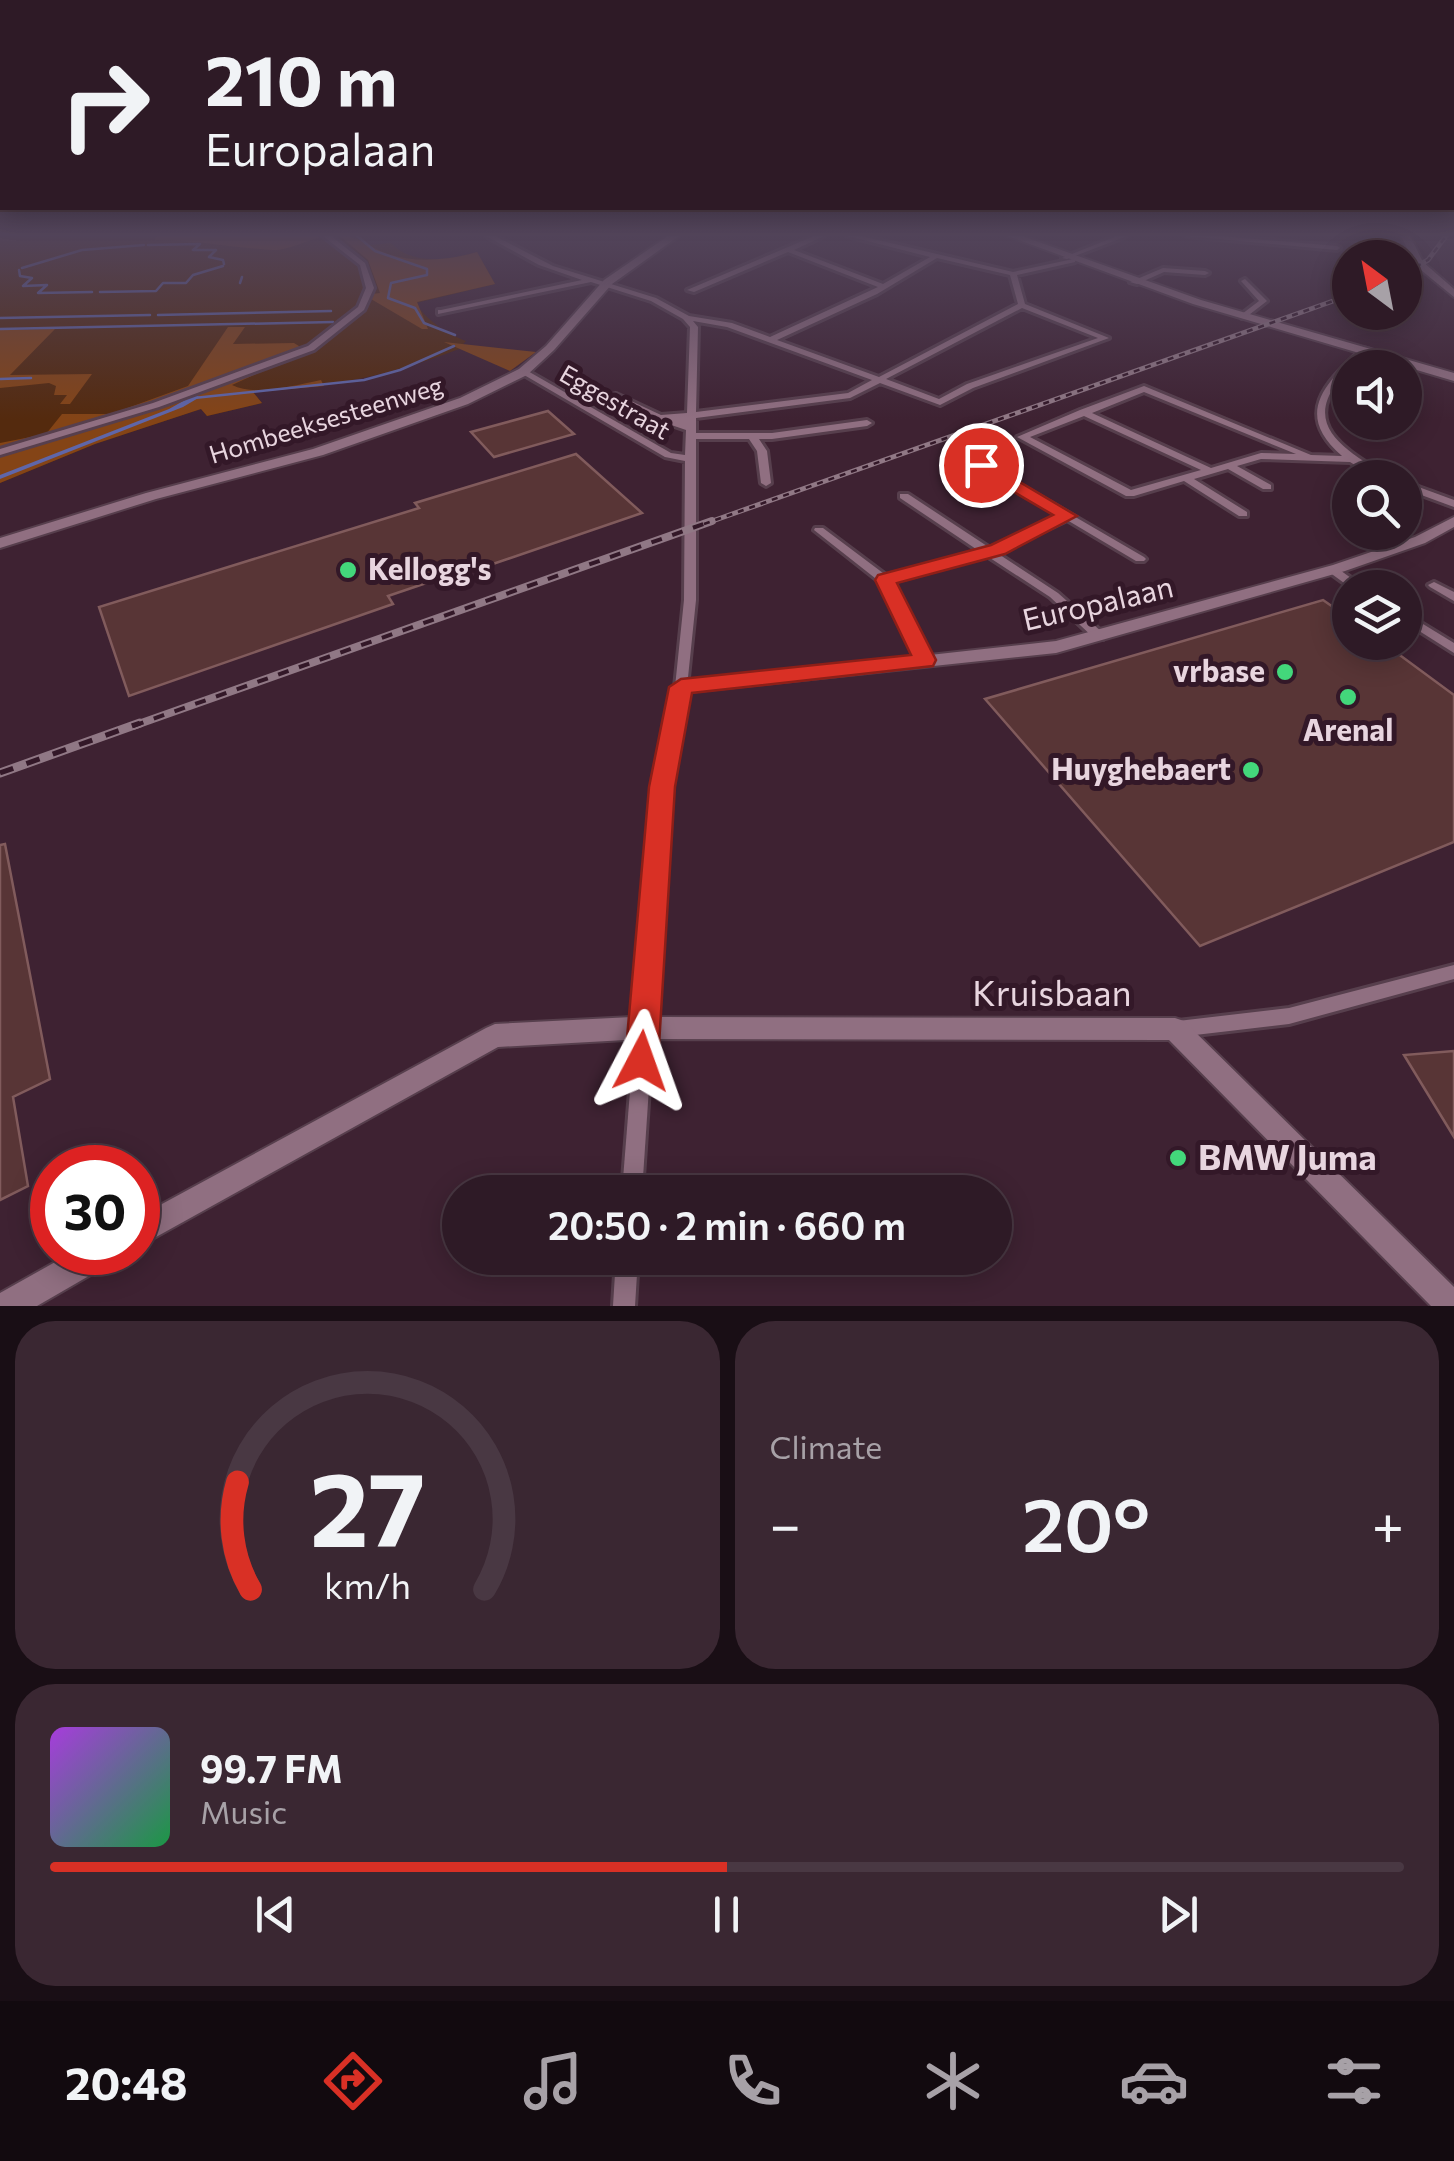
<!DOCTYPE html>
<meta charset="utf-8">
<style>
body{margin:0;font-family:Commissioner,sans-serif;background:#3a2732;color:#f1f3f6;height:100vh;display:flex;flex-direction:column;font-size:38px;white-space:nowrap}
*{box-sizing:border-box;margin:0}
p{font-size:32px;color:#a7a1a7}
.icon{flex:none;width:55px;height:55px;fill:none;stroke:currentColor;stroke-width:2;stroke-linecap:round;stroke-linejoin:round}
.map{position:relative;height:1306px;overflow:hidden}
.side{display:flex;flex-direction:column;gap:15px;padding:15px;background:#190e15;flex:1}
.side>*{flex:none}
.hud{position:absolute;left:0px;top:0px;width:1455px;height:210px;box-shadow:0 5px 25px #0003,0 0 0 2px #493843;background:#2e1a26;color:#f1f3f6;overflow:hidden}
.needle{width:65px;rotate:328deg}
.fabs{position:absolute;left:1332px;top:240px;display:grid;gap:20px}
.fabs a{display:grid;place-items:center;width:90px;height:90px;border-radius:50%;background:#2e1a26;box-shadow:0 5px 25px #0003,0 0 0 2px #493843;font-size:50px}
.speed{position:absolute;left:30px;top:1145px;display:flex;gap:20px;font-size:50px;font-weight:700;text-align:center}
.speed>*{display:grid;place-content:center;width:130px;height:130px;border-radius:50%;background:#2e1a26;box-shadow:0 5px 25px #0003,0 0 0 2px #493843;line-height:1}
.speed .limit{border:15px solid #d22;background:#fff;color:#111}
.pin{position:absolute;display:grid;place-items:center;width:85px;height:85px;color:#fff;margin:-42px;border:5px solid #fff;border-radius:50%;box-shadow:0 2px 10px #0007}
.me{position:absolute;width:110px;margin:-55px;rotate:4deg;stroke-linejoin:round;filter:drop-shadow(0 0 8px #0008)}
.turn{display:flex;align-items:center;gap:35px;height:210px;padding:0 40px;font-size:45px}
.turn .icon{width:130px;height:130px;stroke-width:2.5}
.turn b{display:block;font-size:70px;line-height:85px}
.big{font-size:75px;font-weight:600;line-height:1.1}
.side .card{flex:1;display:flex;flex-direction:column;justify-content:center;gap:15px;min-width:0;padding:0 35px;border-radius:40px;background:#3a2732}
.side .dial{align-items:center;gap:0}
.dial svg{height:260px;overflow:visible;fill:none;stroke:#493843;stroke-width:7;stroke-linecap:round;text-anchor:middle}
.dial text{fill:#f1f3f6;stroke:none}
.song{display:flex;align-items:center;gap:30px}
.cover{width:120px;height:120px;border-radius:15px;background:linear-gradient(135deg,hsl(280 70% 55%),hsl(140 70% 35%))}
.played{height:10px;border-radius:5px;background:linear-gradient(90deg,#d93025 50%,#493843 50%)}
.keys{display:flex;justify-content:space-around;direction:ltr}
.heat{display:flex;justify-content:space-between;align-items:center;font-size:55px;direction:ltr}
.side .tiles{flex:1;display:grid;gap:15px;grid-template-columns:1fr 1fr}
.card:last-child{grid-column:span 2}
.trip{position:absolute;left:442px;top:1175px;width:570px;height:100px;border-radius:50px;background:#2e1a26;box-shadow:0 5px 25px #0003,0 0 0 2px #493843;font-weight:600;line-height:100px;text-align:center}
.dock{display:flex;height:160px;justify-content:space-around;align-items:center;background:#120a0f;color:#a7a1a7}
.dock .icon{width:70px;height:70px}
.dock .on{color:#d93025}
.dock b{font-size:45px;color:#f1f3f6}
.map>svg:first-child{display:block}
</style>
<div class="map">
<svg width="1454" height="1306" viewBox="0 0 1454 1306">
<rect width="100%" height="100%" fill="#3e2232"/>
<path fill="#542a0e" d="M0,236H360L370,245L391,243C412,266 449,260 477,252L495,284L416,303C424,319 451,336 466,341L459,349C382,378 334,386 253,392L262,403L207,416L201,409L95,444L0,483Z"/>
<g fill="#844416">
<path d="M157,236H318L319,238C306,241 285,251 273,250C234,248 197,240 155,240Z"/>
<path d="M340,236C362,236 370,249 391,255C417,263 450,260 477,252L495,284L417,302L428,329H422L371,299L372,294L380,293L368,260Z"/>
<path d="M228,327H245L233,344L294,343L307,351L232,385C255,397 296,385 321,380L324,386L253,392L262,403L207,416L201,409L95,444L0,483V443L46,434L62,414H111L188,386Z"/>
<polygon points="55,329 10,375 92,374 70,404 60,404 67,395 54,395 56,386 49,383 0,388 0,330"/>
<polygon points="444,342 536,352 510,371"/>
</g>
<polygon fill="#5f66a9" points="194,395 200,397 183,407 0,479 0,475 169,409"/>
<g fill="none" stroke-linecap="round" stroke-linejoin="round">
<g stroke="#5f66a9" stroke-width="2.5">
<polyline points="357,236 375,251 427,269 427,275 391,283 388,298 415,308 424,323 455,335"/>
<polyline points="148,245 200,244 193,250 216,250 209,257 223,260 224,264"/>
<polyline points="22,268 82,250 144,245"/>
<polyline points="19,270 20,276 32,278 23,286 47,285 38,293 92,292"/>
<polyline points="240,283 242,277"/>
<polyline points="100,292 156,291 163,283 186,283 193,275 223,266"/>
<polyline points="158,315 331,311"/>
<polyline points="0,318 150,315"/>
<polyline points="0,329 333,322"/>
<polyline points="0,379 31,378"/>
<polyline points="194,398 364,380 400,370 454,346"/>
</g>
</g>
<g fill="#583536" stroke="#815b5c" stroke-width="2.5">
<polygon points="548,411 574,434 494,457 471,432"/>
<polygon points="576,454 642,513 449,579 447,576 388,596 393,604 129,696 99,607 419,508 415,503"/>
<polygon points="1323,600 1350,619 1350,642 1382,642 1454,695 1454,842 1200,946 985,699"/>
<polygon points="5,844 50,1079 13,1097 28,1186 0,1200 0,845"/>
<polygon points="1454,1051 1454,1137 1404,1055"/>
</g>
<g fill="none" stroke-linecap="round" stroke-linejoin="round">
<g stroke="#573f4d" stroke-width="6">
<g id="street">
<polygon points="323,236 331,236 365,263 374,288 364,310 314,350 159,407 0,455 0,449 153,403 308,346 358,307 366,288 360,265"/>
<path d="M486,236H495L553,266L656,298L689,316L732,323L770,337L878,287L788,252L694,292L687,290L814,236H824L794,250L883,284L930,257L848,236H861L1013,272L1073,259L1075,260V262L1017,275L1025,304L1109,338L973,388L940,405L880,383L850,398L696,418V433H772L867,420L872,423L867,426L772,439H759L767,451L771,483L766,486L761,483L757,451L749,439H696V600L687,687L681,691L675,687L684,600L685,461L665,457L519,372L526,370L671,453L685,455L686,430L648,417L609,396L616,394L661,415L687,413L690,327L683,319L651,301L591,282L438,314V310H441L582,280L539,265ZM937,258L1010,275L1018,304L879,377L777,340L877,294ZM1022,308L1098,338L967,384L939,399L886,379ZM693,321L727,327L872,380L848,393L696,412L698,327Z"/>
<polygon points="1117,236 1127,236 1067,259 1062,258"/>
<polygon points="1187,236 1219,236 1337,246 1340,248 1337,250"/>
<polygon points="1163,268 1205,271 1209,273 1205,275 1164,272 1137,284 1130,282"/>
<polygon points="1245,279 1267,301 1245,318 1242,318 1242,314 1259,301 1241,281"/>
<path d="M1363,348L1370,350C1359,362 1347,370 1337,383C1300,431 1358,456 1390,478H1376L1350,462L1261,459L1237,466L1271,485V489H1263L1228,469L1194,479L1247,512V516H1239L1184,481L1134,496H1126L1017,437L1080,410L1144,386L1311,455L1342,456C1292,413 1327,382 1363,348ZM1144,392L1296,454L1261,453L1211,468L1092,413ZM1084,416L1201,470L1131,490L1030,437Z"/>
<polygon points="981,462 1144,557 1146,559 1144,561 1136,561 1067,520 997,553 1058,593 1103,633 1105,636 1103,639 1095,639 1050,597 987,556 892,582 931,661 925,665 921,664 880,582 814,530 815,528 823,528 887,576 979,551 900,498 900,494 908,494 990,548 1059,516 978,467 978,463"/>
<polygon points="1405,482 1454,500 1454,507 1405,489"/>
<polygon points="1333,567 1337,568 1365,588 1351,588 1329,572 1327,570"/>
<polygon points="1434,582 1454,592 1454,601 1430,587 1428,585"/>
<polygon points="1405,613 1454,643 1454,653 1405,622"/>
<polygon points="1454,965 1454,979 1289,1024 1178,1037 1172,1035 1169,1029 1172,1023 1178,1021 1289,1008"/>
<polygon points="644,1020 650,1022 653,1028 642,1192 622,1192 635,1028 638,1022"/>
<polygon points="616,1258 638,1258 635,1306 613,1306"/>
</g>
</g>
<g stroke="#573f4d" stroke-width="4">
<g id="secondary">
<polygon points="668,236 679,236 612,284 554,350 527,375 468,404 323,455 156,499 0,548 0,538 146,493 313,449 460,398 519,369 546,346 604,280"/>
<polygon points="1008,236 1022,236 1201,300 1454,373 1454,381 1193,304"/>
<polygon points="1401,236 1410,236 1423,262 1454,289 1454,297 1416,266"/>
<polygon points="1454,517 1454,527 1425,543 1345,571 1056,653 689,692 672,787 657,1017 1175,1018 1184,1021 1454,1287 1454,1306 1431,1306 1169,1040 644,1039 498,1047 138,1247 138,1217 486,1028 495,1024 632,1017 652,787 675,683 1056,641 1333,565 1415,537"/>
<polygon points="73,1252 117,1252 113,1262 37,1306 0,1306 0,1293"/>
</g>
</g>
<use href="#street" fill="#906f81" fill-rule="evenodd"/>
<use href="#secondary" fill="#906f81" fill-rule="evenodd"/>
<g stroke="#907885" stroke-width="5">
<g id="rail-far2">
<polyline points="1405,273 1428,260 1446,236"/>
<polyline points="704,524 1350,295"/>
</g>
</g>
<g stroke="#907885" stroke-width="8">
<polyline id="rail-far1" points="133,726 712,521"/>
</g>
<g stroke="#907885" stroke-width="9">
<polyline id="rail" points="0,773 140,723"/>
</g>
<use href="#rail-far2" stroke="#331828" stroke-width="2.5" stroke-dasharray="6" stroke-linecap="butt"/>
<use href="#rail-far1" stroke="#331828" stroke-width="4" stroke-dasharray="11" stroke-linecap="butt"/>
<use href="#rail" stroke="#331828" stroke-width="5" stroke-dasharray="14" stroke-linecap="butt"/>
</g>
<linearGradient id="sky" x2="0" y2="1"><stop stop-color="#22131c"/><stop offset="0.56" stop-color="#52445a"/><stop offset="1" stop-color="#52445a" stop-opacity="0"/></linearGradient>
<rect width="1454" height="419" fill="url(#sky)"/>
<polygon fill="#d93025" stroke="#8d1f18" stroke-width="2.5" points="981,459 1077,516 1005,554 897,583 936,660 933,666 692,693 675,787 658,1061 653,1072 641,1076 630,1072 625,1061 649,787 669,687 681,679 911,655 875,580 878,575 991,545 1053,515 975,469 972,465"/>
<g fill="#43d77b" stroke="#331828" stroke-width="4">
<circle cx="348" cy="570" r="10"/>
<circle cx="1285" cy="672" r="10"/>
<circle cx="1348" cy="697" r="10"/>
<circle cx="1251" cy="770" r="10"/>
<circle cx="1178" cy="1158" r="10"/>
</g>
<g text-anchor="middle" stroke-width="10" stroke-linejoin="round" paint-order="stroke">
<g font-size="25" fill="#e8d5df" stroke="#331828">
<text transform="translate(615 402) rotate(30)" y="9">Eggestraat</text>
<text transform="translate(326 420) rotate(-17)" y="9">Hombeeksesteenweg</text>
</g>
<g font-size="30" font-weight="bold" fill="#e8d5df" stroke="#331828" text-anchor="end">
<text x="368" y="580" text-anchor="start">Kellogg's</text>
<text x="1265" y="682">vrbase</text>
<text x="1348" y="741" text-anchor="middle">Arenal</text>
<text x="1231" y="780">Huyghebaert</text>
</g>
<g font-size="30" fill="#e8d5df" stroke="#331828">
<text transform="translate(1098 604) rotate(-13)" y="10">Europalaan</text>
</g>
<g font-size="35" fill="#e8d5df" stroke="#331828">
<text x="1052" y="1006">Kruisbaan</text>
</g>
<g font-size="35" font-weight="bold" fill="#e8d5df" stroke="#331828" text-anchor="start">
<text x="1198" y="1170">BMW Juma</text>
</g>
</g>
</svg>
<div class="fabs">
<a><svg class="needle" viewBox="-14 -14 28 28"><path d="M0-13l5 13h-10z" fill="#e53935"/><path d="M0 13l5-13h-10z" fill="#a7a1a7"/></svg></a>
<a><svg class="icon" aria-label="sound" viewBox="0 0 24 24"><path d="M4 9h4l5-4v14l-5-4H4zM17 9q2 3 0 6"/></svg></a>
<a><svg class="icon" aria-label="search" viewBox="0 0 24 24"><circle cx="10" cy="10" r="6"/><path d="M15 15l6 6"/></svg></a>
<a><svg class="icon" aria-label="layers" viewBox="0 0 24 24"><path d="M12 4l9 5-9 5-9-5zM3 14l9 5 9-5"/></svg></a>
</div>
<div class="speed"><div class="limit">30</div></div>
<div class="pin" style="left:981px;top:465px;background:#d93025"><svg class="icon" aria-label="arrive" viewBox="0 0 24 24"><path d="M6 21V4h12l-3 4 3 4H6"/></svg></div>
<svg class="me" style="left:641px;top:1061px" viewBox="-20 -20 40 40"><path d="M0-17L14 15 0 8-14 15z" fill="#d93025" stroke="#fff" stroke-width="4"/></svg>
<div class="trip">20:50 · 2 min · 660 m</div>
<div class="hud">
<div class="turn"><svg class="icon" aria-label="right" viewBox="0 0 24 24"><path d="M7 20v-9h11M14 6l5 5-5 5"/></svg><div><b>210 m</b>Europalaan</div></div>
</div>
</div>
<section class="side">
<div class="tiles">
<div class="card dial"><svg viewBox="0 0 100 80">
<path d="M14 69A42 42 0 1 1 86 69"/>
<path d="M14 69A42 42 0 0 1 10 36" stroke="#d93025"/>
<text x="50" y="56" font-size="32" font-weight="700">27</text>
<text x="50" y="72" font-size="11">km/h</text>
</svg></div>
<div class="card"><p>Climate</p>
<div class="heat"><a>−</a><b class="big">20°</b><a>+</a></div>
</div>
<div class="card">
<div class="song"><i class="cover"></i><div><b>99.7 FM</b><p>Music</p></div></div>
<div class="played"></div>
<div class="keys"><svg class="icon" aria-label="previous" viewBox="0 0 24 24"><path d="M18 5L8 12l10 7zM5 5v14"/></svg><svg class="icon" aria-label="pause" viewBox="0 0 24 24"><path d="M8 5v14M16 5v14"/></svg><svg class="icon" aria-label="next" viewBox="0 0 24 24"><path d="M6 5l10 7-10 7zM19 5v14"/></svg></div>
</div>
</div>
</section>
<nav class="dock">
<b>20:48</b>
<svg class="icon on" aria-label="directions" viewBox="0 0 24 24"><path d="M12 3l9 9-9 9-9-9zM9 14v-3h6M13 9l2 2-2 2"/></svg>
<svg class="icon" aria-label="music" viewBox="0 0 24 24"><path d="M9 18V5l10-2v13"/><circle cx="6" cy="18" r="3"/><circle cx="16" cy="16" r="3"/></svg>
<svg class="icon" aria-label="phone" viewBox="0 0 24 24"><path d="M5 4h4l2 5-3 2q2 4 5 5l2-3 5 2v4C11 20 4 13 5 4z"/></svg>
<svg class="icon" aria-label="climate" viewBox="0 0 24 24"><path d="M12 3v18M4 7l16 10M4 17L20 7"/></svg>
<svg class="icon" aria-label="car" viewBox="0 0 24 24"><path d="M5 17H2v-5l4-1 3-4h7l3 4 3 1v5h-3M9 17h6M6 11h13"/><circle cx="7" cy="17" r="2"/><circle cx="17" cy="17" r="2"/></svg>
<svg class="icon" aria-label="filters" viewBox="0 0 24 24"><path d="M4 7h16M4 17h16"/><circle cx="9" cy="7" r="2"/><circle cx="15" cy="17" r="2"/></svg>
</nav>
